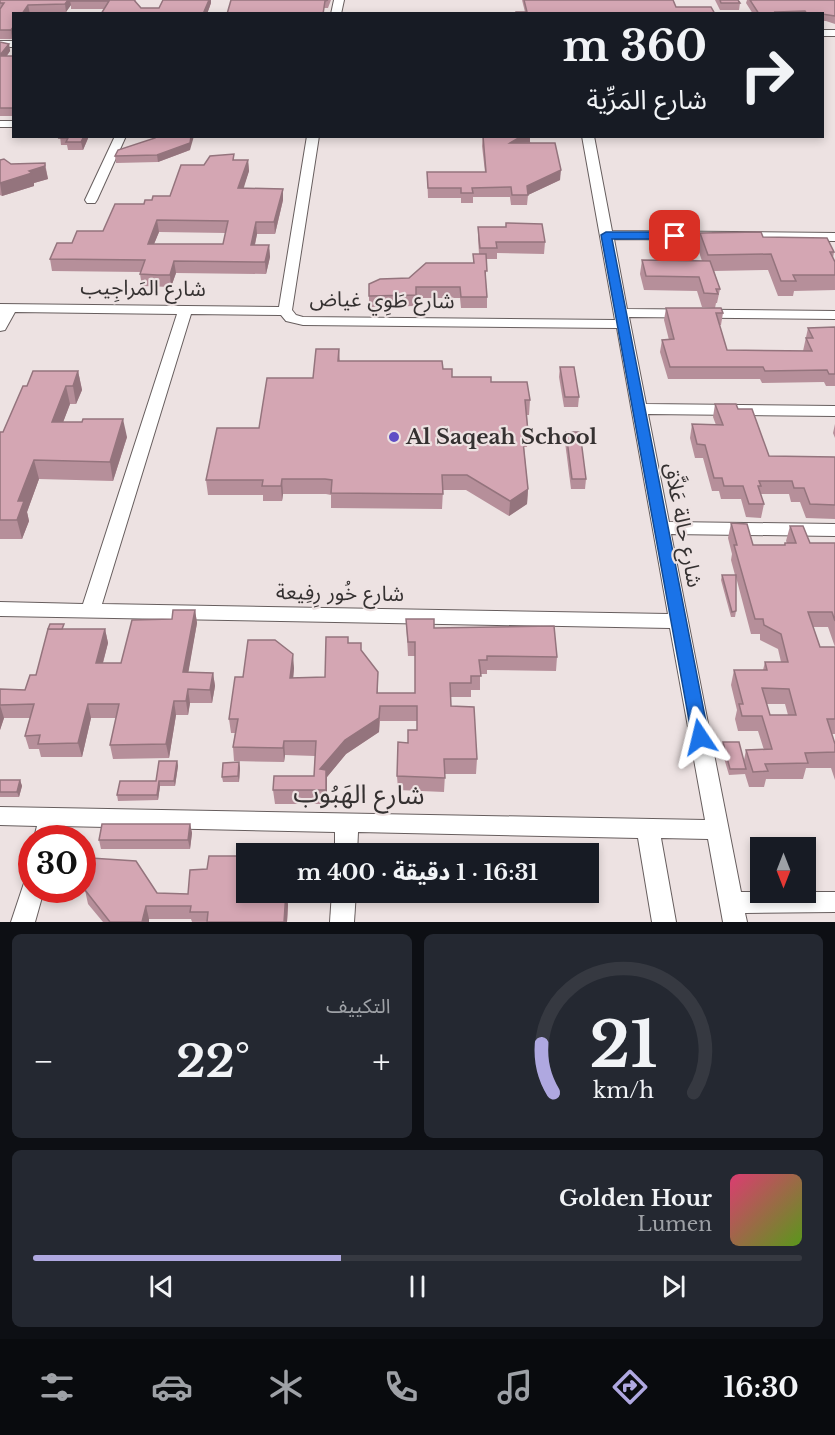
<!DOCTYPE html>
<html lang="ar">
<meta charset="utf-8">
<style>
body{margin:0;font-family:"Libre Baskerville","Noto Sans Arabic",serif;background:#242831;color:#f1f3f6;direction:rtl;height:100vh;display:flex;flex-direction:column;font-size:22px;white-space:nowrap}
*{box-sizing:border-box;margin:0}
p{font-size:20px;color:#9ea1a6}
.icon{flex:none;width:33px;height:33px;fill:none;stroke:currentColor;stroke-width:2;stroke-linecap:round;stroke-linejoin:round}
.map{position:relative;height:922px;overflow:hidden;direction:ltr}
.drawer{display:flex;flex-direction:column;gap:12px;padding:12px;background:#0d0f14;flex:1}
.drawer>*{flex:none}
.guide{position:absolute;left:12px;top:12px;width:812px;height:126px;border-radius:0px;box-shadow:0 3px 9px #0003;direction:rtl;background:#171b24;color:#f1f3f6;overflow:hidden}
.needle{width:39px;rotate:180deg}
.fabs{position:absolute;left:750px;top:837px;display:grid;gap:12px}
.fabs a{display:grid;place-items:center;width:66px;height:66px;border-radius:0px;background:#171b24;box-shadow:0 3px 9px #0003;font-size:30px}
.speed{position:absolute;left:18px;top:825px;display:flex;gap:12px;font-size:30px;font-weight:700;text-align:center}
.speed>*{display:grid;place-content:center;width:78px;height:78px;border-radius:50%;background:#171b24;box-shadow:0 3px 9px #0003;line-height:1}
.speed .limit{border:9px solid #d22;background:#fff;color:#111}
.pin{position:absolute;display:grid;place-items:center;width:51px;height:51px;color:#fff;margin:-26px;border-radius:12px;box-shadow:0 3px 9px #0006}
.me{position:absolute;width:66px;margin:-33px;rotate:350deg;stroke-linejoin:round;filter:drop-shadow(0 0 4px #0008)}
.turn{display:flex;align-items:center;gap:21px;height:126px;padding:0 18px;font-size:27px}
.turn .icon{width:78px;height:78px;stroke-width:2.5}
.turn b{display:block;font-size:42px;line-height:51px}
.big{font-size:45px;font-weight:800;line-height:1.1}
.drawer .widget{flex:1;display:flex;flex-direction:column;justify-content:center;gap:9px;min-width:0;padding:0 21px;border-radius:9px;background:#242831}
.drawer .dial{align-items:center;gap:0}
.dial svg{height:156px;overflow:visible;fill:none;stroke:#363941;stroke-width:7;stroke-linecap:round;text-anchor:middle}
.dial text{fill:#f1f3f6;stroke:none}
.song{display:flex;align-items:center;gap:18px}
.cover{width:72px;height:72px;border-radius:9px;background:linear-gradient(135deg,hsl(340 70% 55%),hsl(90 70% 35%))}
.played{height:6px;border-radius:3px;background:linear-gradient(90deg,#afa8e0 40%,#363941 40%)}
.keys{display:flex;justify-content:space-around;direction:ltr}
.heat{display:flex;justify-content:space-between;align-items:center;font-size:33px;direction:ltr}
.drawer .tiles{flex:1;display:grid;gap:12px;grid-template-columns:1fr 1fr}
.widget:last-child{grid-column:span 2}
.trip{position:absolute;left:236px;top:843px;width:363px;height:60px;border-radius:0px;background:#171b24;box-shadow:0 3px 9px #0003;font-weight:800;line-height:60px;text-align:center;direction:rtl}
.menu{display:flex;height:96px;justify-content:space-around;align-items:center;background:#090b0e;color:#9ea1a6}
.menu .icon{width:42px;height:42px}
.menu .current{color:#afa8e0}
.menu b{font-size:27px;color:#f1f3f6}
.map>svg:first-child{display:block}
</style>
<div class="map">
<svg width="835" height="922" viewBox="0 0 835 922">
<rect width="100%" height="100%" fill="#ede2e2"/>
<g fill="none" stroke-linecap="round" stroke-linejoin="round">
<g stroke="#675e5e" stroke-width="2">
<g id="minor">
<polygon points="334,0 344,0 341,14 331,14"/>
<rect x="822" y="30" width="13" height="6"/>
<rect x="0" y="41" width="14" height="6"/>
<rect x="0" y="121" width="14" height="6"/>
<polygon points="115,136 126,136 97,200 95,203 87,203 85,200"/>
<path d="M307,136H319L292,310L296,315L303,317L615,320L582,136H594L612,231L835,233V241L614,239L627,309L835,311V319L629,317L646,404L835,406V416L648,414L669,522L835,524V536L671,534L741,892H835V912L745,913L747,922H723L708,839L661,838L676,922H652L638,838L358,832L357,854H335V832L60,826L56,838H34L37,826L0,825V807L705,820L670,628L0,616V602L83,604L177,314L15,312L5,330L0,331V304L279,307ZM191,314L281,315L286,321L303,325L617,328L668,614L102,604Z"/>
<polygon points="32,880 32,890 44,890 35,922 11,922 24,883"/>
<polygon points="332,892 356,892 354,922 330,922"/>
</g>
</g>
<use href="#minor" fill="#fff" fill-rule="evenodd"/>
</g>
<g fill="#b68f9a" fill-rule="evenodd">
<polygon points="0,0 136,0 135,2 141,8 159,8 211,3 207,14 101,14 104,9 71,9 71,5 66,12 14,14 14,37 12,39 0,39"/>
<polygon points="231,0 331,0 328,8 325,8"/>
<polygon points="522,0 673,0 676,7 525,12"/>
<polygon points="715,0 738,0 740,3 739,10 720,10"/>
<polygon points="747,0 835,0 835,24 826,21 822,21 822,14 753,14 746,3"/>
<polygon points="0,42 9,44 10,51 7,56 14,56 14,116 0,116"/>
<polygon points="60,136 89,136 83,150 68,150 67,145 61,145"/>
<polygon points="483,136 530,142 560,180 528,195 527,205 511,205 510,197 473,197 473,203 461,203 461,198 428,198 427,172 485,172 482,146"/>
<polygon points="190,150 158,162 116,163 115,156"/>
<polygon points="0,160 11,164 45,163 48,179 34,183 34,186 2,196 0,195"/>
<path d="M234,160H248L249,171L243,188L283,189V200L275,234H257L255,245H269L270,257L266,274L176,273L171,287L142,286L140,274L141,272L52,271L50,259L72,243L103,231L144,204L152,200L170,196L204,165ZM159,232L226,233L223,244H154Z"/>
<polygon points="478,227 545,242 544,254 497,253 497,259 486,259 486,282 487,297 487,308 461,308 460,298 416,298 416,306 369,307 369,284 409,278 473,263 473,254 479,254 478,238"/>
<polygon points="700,233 763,237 834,252 833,258 835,262 835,290 794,291 793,296 778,296 768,270 714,271 720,289 717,303 716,303 715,308 702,307 697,291 644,290 640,274 642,260 702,261 698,249"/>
<polygon points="666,308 723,313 721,325 719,325 727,350 803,351 808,328 835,327 835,386 826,386 824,382 762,383 760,379 668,379 660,352 662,340 669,340 664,320"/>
<polygon points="339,349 340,361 443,369 452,377 491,382 530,400 529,415 527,415 528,432 527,447 524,447 528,489 527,504 509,516 466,490 443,490 442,509 331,508 331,495 326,494 283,494 282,501 263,501 263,495 208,495 206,480 259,428 313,378"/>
<polygon points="560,367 579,397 578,407 564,407 559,377"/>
<polygon points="78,371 82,390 76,404 70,404 63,422 127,437 113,481 39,479 27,512 29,521 22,539 0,539 0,432 3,432 27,386"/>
<polygon points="715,404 738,409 769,456 835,457 835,519 806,518 800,502 791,502 789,494 760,494 764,504 761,518 746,517 741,499 721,499 719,491 712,491 703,458 695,458 690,438 692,424 716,425 713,417"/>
<polygon points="835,424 835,438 833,433"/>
<polygon points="566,432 586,479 585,489 571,489 565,442"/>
<path d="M731,523L753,545H784L785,543H787L786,541L790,526L810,543H835V734H832L835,744V780L831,768H806L803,779H766L764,787H749L745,774L729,775L721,748L723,742L744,760L746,750H764L758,731H738L735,719L737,710L731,685L734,670H763L765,662H781L778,649L760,640V634H751L736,577V611L735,617H731L721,580L722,575H735L731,560L732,554L728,538ZM813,627H828L835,647H820ZM766,704H785L788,715H770Z"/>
<polygon points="195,610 197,623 188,672 213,673 215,686 212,703 190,703 188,715 176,715 169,758 113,759 110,745 116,718 91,718 82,757 41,757 39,749 29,749 25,736 30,718 4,718 0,730 0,689 25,690 36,675 65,629 105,629 108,643 103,663 121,663 172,619"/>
<polygon points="406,619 434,628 557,657 556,671 487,670 487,674 480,674 480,690 471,690 471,697 451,697 451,706 477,759 476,774 445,774 444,792 398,790 397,776 408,743 417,730 417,721 380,721 379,732 346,754 327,777 327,804 275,804 273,790 314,776 315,756 285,755 284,762 234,761 233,747 235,733 231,733 229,719 243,677 294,668 293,678 325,677 349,643 362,651 378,672 378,693 415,693 415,656 408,656"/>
<polygon points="177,761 178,766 175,786 160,786 158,800 118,801 117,795 156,781"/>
<polygon points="239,762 240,768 239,782 223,782 222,777"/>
<polygon points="0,780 20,780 22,786 19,797 0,797"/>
<polygon points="190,824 192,833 190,849 101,849 99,840"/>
<polygon points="85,890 188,894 246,892 288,905 287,922 192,922 191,919 149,919 149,922 103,922 88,904"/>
</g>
<g fill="#94747d">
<polygon points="68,0 74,0 70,1 71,5 66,12 65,4"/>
<polygon points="209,0 211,0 211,3 207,14 203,14"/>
<polygon points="28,5 30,14 22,14"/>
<polygon points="14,26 14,37 12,39 11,30"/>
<polygon points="9,44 10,51 1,63 0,55"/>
<polygon points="84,136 89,136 83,150 81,142"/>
<polygon points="191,136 194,136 190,150 158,162 157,155"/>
<polygon points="522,136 530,136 530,142 510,143"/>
<polygon points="248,160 249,171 240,200 238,188"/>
<polygon points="45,166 48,179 34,183 34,186 2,196 0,183 29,171"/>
<polygon points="561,170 560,180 528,195 527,186"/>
<polygon points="283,189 283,200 275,234 274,222"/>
<polygon points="157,220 159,232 149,256 148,244"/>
<polygon points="256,222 257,234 252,257 251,245"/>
<polygon points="269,245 270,257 266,274 265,262"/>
<polygon points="174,261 176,273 171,287 170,275"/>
<polygon points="78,371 82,390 76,404 73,386"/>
<polygon points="66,386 70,404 56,441 52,422"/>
<polygon points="123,419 127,437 113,481 110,462"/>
<polygon points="34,460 39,479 27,512 29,521 22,539 17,520 18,501"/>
<polygon points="282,479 283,494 282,501 281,486"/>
<polygon points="528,489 527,504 509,516 510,501"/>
<polygon points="195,610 197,623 186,686 183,672"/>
<polygon points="105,629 108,643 99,677 96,663"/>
<polygon points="293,654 294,668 292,692 290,678"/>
<polygon points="213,673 215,686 212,703 210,690"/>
<polygon points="188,689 190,703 188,715 186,701"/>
<polygon points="174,701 176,715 169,758 166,744"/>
<polygon points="88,704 91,718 82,757 78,743"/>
<polygon points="0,705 4,718 0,730"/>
<polygon points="380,706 379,732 346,754 327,777 327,804 326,790 320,769 345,740"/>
<polygon points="284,741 285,755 284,762 283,748"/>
<polygon points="177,761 178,766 175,786 174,781"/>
<polygon points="239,762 240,768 239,782 238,776"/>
<polygon points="20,780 22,786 19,797 17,792"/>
<polygon points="159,781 160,786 158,800 157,795"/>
<polygon points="190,824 192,833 190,849 188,840"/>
<polygon points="287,892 288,905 287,922 284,922"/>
<polygon points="146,906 149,919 149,922 142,922"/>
</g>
<g fill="#d4a6b3" stroke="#94747d" stroke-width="1.5" fill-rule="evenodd">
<polygon points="0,0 68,0 65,4 28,5 22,14 14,14 14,26 11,30 0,30 0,9 4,3 0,3"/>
<polygon points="71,0 134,0 141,8 159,8 163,0 209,0 203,14 101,14 109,1 70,1"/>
<polygon points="231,0 328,0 325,1 323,14 227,14"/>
<polygon points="524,0 673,0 676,7 711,7 715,14 516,14 516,12 527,12"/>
<polygon points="720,0 738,0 740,3 721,3"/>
<polygon points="750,0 835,0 835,16 822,14 807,14 805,11 777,12 775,12 776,14 759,14"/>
<polygon points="0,42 9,44 0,55"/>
<rect x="0" y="56" width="14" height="52"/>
<polygon points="60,136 84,136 81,142 66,142 68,138 59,138"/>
<polygon points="155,136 191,136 190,143 157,155 115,156 118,150 155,138"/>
<polygon points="483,136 522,136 510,143 555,143 561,170 527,186 528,195 512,195 511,187 472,188 473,193 461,193 461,188 428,188 427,172 486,172"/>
<path d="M234,154L233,160H248L238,188L283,189L274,222H256L251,245H269L265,262L174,261L170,275H157L140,274L145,260L50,259L57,243H72L77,231H103L115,204H144L145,200H152L153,196H170L181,165H204L210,156ZM157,220L228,221L223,244H148Z"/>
<polygon points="4,159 11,164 45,163 45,166 29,171 32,173 0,183 0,160"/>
<polygon points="506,223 542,224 545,242 496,242 497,248 480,248 478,227 506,227"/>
<polygon points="761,232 763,237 827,238 834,252 830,252 835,262 835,275 793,275 796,281 781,281 771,254 708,255 700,233"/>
<polygon points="473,254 486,254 487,271 485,271 487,297 461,297 460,287 416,287 416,295 369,296 369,284 380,279 409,278 426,263 474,263"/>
<polygon points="642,260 710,261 720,289 716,289 718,294 704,293 699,277 646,276"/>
<polygon points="666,308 721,308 723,313 716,313 727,350 812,351 806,338 813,338 808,328 835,327 835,374 829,374 827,370 765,371 763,367 670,367 662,340 674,339"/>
<polygon points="316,349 339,349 338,361 442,361 443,369 452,369 452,377 491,377 491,382 527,382 530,400 525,400 528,432 522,432 528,489 510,501 467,475 442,475 443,494 331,493 332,480 325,479 282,479 281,486 262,486 263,480 206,480 217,428 259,428 267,378 313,378"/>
<polygon points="560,367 574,367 579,397 565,397"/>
<polygon points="33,371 78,371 73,386 66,386 52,422 82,422 83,419 123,419 110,462 34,460 18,501 24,501 17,520 0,520 0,432 3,432 23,386 27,386"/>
<polygon points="715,404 736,404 738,409 752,409 769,456 835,457 835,505 810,504 804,488 794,488 792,481 759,481 761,486 758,486 764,504 749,504 743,486 724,486 722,478 714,478 705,445 697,444 692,424 723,425"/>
<polygon points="566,432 580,432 586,479 572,479"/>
<path d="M731,523L747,524L753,545H785V543H796L790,526H803L810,543H835V621L832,612H808L820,647H835V719H827L835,744V752L805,753L808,763L765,764L768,771L753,772L746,750L772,749L762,716H742L739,704H743L734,670H767L765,662H788L781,634L764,625L763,619H755L734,545H737ZM762,688L789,689L796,715H770Z"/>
<polygon points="722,575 736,575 736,611 732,612"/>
<polygon points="173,610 195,610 183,672 213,673 210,690 188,689 186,701 174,701 166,744 110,745 119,704 88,704 78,743 38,744 40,735 25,736 34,704 0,705 0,689 25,690 30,675 36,675 48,629 105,629 96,663 121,663 132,620 172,619"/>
<polygon points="406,619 434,619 434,628 554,626 557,657 487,656 487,660 479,660 481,676 471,676 471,683 450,683 451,706 474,707 477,759 444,759 445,778 397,776 398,742 408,743 408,730 417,730 417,706 380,706 379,718 345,740 320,769 326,770 326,790 273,790 274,776 314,776 316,741 284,741 283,748 233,747 238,719 229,719 235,677 243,677 248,640 275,640 293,654 290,678 325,677 326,637 348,637 348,643 361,643 361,650 378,672 377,693 415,693 415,642 408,642"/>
<polygon points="50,624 64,624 62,629 48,629"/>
<polygon points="723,742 739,742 746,769 730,769"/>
<polygon points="159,761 177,761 174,781 159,781 157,795 117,795 120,781 156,781"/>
<polygon points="239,762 238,776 222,777 223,763"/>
<polygon points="0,780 20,780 17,792 0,792"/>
<polygon points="102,824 190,824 188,840 99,840"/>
<polygon points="209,856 246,856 246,892 286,892 284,922 207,922 208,912 190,912 191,906 146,906 142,922 110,922 85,890 91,858 136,861 157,893 188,894 190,870 207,869"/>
</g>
<polygon fill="#1a73e8" stroke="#114b97" stroke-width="1.5" points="606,232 675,232 680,236 675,239 612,239 709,737 706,742 700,744 694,742 692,737 601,235"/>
<circle fill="#5f4dc5" stroke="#ede2e2" stroke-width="2" cx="394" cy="437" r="6"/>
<g text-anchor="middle" stroke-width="4.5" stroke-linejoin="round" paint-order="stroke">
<g font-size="21" fill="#353131" stroke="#ede2e2">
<text transform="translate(143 288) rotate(1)" y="7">شارع المَراجِيب</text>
<text transform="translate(382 300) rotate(1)" y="7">شارع طَوِي غياض</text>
<text transform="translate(683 525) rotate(79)" y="7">شارع حالة عَلاَّق</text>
<text transform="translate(340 593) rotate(1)" y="7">شارع خُور رِفِيعة</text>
</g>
<g font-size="21" font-weight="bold" fill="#353131" stroke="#ede2e2" text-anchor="start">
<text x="406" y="444">Al Saqeah School</text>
</g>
<g font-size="26" fill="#353131" stroke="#ede2e2">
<text transform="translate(359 794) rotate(1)" y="9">شارع الهَبُوب</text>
</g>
</g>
</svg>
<div class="fabs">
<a><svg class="needle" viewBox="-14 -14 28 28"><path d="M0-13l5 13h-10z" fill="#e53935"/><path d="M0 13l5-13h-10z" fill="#9ea1a6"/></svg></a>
</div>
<div class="speed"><div class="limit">30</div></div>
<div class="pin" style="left:675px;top:236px;background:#d93025"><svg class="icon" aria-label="arrive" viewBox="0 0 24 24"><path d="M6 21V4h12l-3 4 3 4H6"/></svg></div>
<svg class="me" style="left:700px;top:737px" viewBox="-20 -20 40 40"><path d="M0-17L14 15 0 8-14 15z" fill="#1a73e8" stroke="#fff" stroke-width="4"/></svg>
<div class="trip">16:31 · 1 دقيقة · 400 m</div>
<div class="guide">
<div class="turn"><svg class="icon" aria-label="right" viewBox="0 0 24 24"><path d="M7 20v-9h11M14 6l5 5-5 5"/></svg><div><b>360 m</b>شارع المَرِّية</div></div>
</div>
</div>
<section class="drawer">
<div class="tiles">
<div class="widget dial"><svg viewBox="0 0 100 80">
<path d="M14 69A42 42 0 1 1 86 69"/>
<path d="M14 69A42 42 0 0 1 8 44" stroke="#afa8e0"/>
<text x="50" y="56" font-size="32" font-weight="700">21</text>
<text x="50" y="72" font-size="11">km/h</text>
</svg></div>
<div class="widget"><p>التكييف</p>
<div class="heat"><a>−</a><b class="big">22°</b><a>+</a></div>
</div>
<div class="widget">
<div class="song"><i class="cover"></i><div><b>Golden Hour</b><p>Lumen</p></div></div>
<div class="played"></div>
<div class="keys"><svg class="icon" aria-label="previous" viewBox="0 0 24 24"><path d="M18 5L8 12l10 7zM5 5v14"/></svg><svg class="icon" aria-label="pause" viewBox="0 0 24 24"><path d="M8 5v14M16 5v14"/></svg><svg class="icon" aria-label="next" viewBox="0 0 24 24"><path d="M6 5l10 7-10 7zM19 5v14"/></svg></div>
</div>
</div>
</section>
<nav class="menu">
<b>16:30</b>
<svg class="icon current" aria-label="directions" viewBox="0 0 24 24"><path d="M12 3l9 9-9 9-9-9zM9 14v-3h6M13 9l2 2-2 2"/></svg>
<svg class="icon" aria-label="music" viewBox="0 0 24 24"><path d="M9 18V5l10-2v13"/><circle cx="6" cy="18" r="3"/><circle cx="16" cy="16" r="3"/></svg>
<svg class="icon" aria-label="phone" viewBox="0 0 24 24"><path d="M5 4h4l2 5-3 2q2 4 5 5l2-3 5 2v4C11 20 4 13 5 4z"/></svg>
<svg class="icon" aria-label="climate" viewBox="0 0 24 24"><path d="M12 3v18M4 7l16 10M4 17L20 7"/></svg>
<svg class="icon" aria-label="car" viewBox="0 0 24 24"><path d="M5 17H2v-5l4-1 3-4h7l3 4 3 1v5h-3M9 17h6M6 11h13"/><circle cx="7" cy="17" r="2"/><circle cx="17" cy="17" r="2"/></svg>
<svg class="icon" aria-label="filters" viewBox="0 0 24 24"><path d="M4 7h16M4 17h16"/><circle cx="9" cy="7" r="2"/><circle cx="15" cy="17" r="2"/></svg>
</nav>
